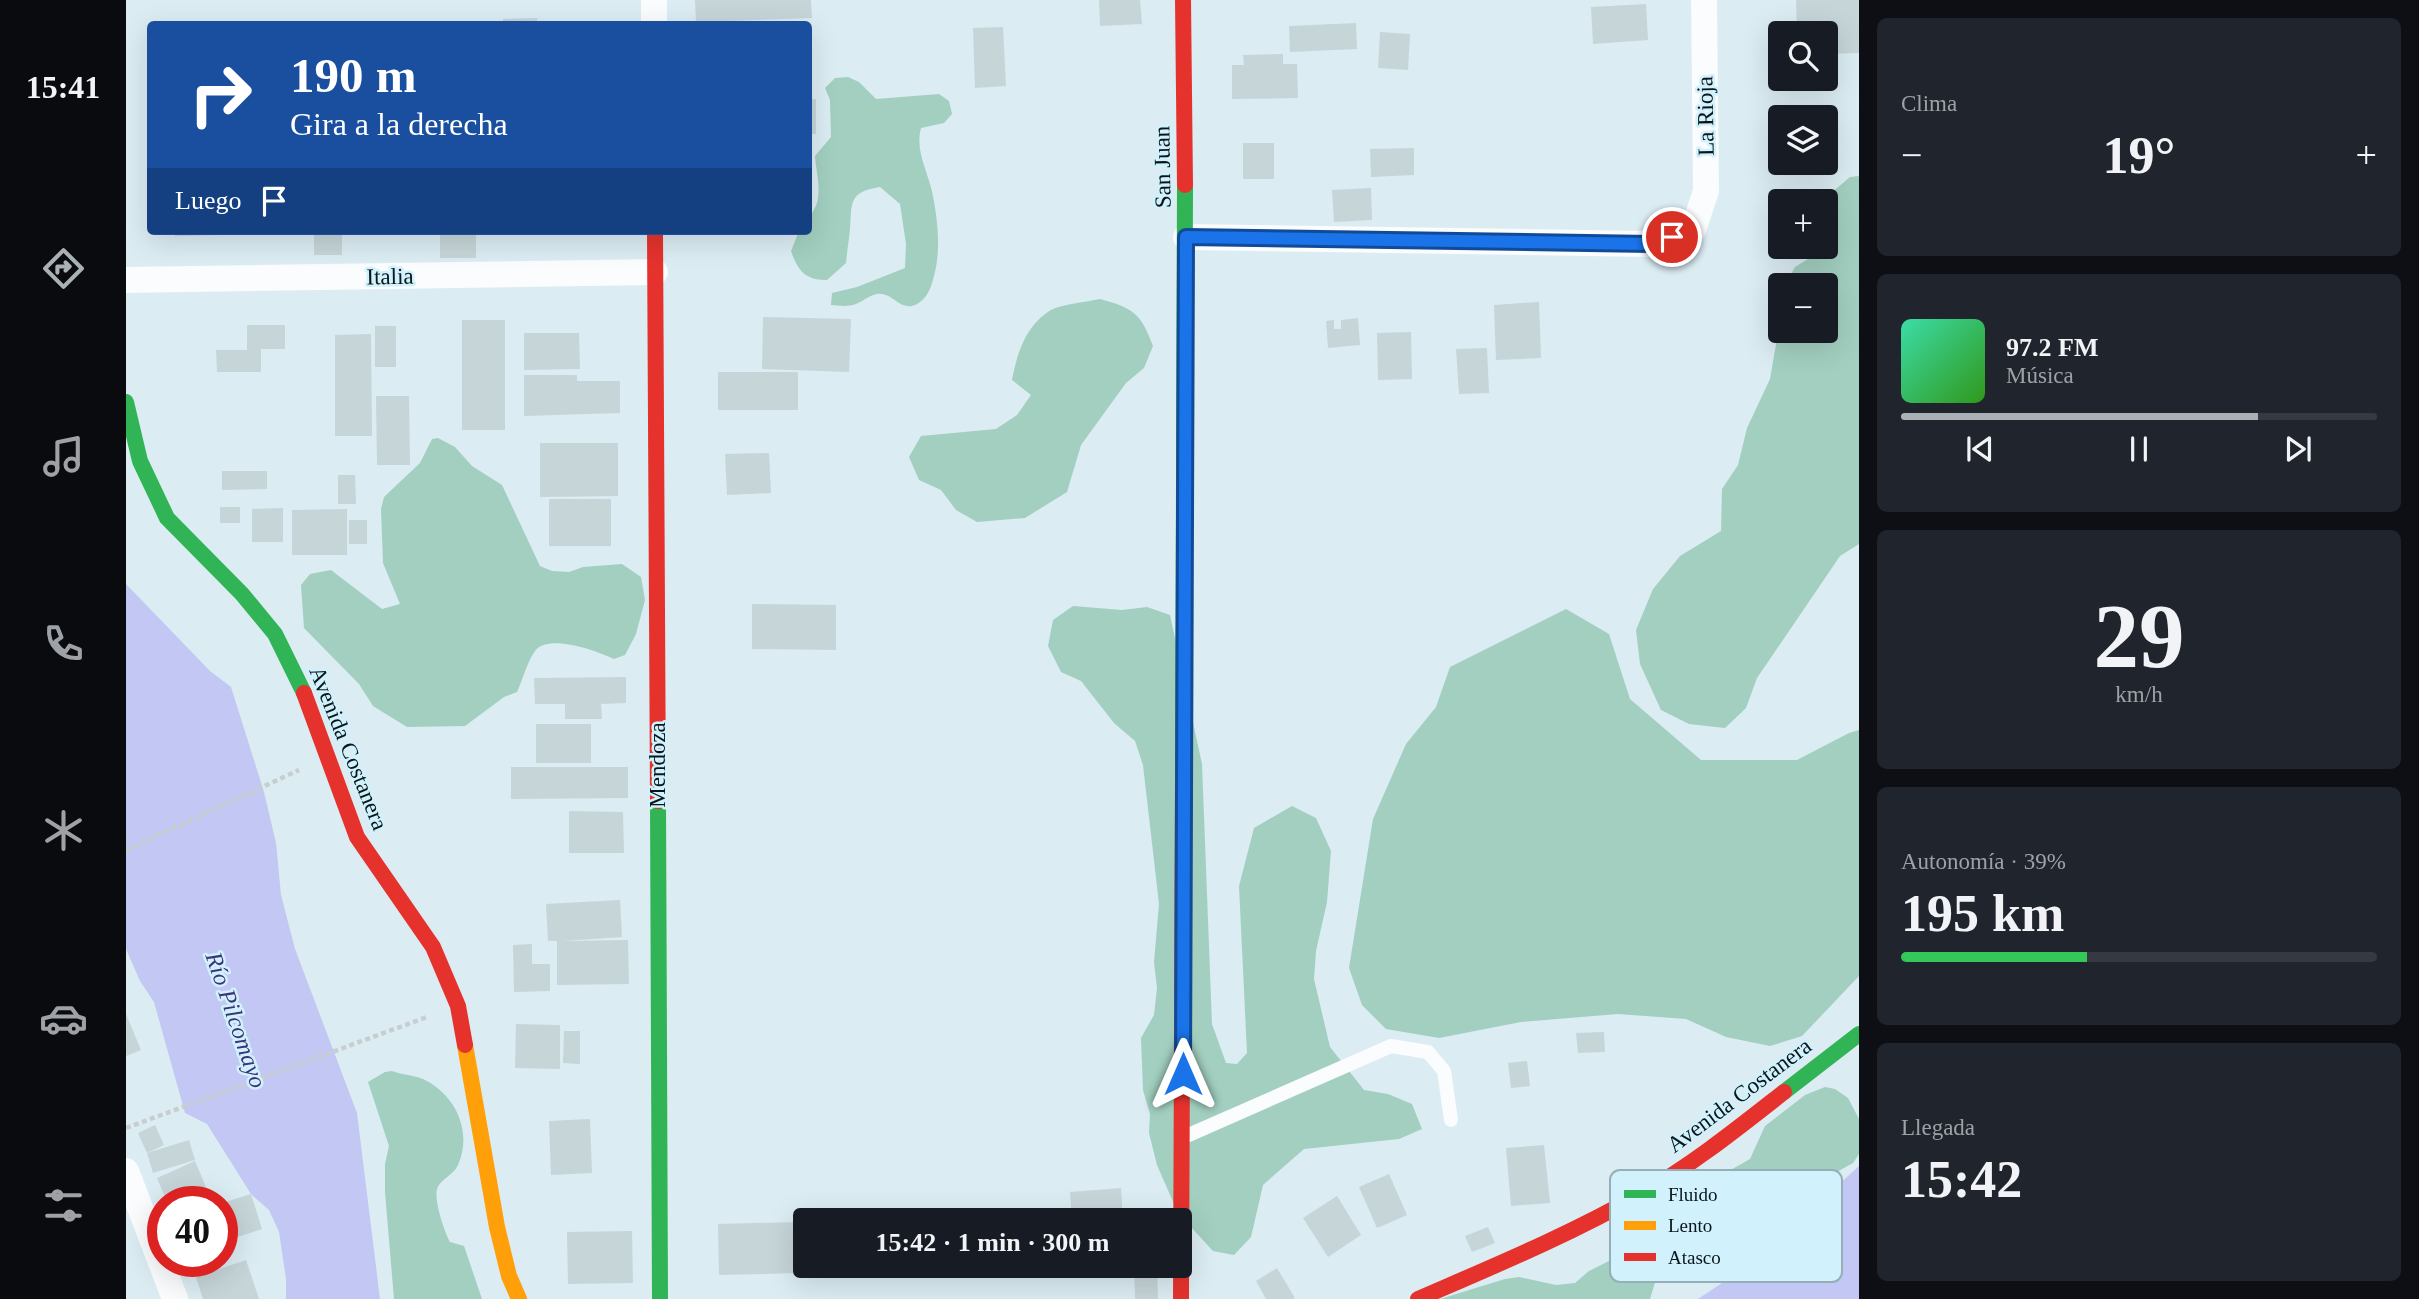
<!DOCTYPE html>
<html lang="es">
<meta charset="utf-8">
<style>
body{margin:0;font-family:"Times New Roman",serif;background:#20242c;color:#f1f3f6;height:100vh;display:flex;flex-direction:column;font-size:26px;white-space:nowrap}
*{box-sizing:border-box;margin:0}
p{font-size:23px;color:#9ea1a6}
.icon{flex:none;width:38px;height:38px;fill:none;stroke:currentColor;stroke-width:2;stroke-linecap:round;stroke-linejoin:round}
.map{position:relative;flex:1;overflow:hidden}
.side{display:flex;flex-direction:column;gap:18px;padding:18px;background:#0d0f14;width:560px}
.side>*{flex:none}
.top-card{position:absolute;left:21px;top:21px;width:665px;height:214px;border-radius:7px;box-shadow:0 7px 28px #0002;background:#1a4fa0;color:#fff;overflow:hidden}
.buttons{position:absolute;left:1642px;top:21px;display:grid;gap:14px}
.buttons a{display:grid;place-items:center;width:70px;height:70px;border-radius:7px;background:#171b24;box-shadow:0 7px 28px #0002;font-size:35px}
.speed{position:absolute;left:21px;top:1186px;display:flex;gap:14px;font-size:35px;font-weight:700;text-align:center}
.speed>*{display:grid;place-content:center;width:91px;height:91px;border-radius:50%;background:#171b24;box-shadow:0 7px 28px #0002;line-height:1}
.speed .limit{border:10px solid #d22;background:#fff;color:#111}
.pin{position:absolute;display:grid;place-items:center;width:60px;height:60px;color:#fff;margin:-30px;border:4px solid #fff;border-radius:50%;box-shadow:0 2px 7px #0007}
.me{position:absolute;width:77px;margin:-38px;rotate:0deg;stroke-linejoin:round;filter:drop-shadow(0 0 5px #0008)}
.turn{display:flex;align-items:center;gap:24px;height:147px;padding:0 28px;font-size:32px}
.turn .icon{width:91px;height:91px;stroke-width:2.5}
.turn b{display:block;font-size:49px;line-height:60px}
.then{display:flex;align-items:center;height:66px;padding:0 28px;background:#0003;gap:14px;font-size:26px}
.big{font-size:52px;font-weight:600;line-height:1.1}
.side .widget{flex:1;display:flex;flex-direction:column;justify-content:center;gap:10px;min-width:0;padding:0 24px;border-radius:10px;background:#20242c}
.side .dial{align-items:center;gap:0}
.dial b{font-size:91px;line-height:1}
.song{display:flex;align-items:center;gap:21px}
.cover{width:84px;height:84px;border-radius:10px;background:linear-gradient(135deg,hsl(160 70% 55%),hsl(110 70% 35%))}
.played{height:7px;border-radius:4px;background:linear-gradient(90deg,#aab1b5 75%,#363941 75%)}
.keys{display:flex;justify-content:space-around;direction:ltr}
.heat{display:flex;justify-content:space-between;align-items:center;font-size:38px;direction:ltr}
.charge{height:10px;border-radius:5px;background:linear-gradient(90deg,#34c759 39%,#363941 0)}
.trip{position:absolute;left:667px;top:1208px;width:399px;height:70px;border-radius:7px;background:#171b24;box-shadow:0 7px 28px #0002;font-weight:600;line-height:70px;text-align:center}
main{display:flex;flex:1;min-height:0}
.tab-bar{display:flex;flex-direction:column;width:126px;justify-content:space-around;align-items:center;background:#090b0e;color:#9ea1a6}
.tab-bar .icon{width:49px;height:49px}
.tab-bar .selected{color:#aab1b5}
.tab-bar b{font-size:32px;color:#f1f3f6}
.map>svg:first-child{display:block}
</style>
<main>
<nav class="tab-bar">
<b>15:41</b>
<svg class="icon selected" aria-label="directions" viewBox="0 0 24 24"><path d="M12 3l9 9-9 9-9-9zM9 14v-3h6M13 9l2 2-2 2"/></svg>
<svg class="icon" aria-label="music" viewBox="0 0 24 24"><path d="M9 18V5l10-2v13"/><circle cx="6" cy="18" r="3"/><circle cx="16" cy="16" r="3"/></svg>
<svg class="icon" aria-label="phone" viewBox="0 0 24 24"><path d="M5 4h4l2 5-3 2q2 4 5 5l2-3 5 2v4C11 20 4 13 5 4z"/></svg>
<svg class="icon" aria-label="climate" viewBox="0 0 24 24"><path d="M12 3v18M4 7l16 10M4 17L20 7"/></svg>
<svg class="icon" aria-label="car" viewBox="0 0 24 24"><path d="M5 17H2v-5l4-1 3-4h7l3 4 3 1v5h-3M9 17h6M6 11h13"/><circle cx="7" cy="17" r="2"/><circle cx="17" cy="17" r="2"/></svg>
<svg class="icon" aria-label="filters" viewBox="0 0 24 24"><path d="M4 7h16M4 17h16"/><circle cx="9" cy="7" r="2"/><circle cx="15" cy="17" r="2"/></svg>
</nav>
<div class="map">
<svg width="1733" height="1299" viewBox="0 0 1733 1299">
<rect width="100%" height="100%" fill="#dbecf3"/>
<g fill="#a2cfc0">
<path d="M722,77L733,82L750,99L813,94L823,101L826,114L818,123L795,128C789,150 801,170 806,191C812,221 816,253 806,283C804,292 796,304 786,306C771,308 766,292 751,294C744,295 739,300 732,303C724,307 714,306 705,305L706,293L731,287L779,268L780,244L774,204L754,187C722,192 726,203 724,229C723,240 721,251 720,263L701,280C679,280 672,271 665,251L673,231H682C682,213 690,212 692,198C694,185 690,169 689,156L705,137L704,100L699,88L709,78Z"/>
<polygon points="1733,176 1733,544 1714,556 1631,678 1620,708 1599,728 1563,724 1535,710 1514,664 1510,630 1527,589 1554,556 1595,531 1596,489 1612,465 1621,428 1644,379 1654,321 1654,331 1699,331 1699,285 1660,285 1660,283 1669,267 1682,259 1685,247 1699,247 1699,201 1697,200 1724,177"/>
<path d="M974,299C1007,308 1015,313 1027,346L1018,368L1000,383L955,445L941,492L899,518L851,522L830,510L815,490L793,480L783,457L795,436L870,429L891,415L905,395L886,380C891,353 900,325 925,310C936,304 961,302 974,299Z"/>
<path d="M312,438L329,447L346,466L376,485L414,566L426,571L443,572L457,567L496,564L515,577L519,600L510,634L499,655L488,659C471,651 422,633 409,651C401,662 397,679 391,692L378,697L339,726L281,727L247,706L233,684L178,628L175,585L184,574L205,570L256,609L274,604L257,563L255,509L258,497L294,463L306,439Z"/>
<polygon points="947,606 996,610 1021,607 1044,615 1076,764 1086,1024 1100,1063 1111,1064 1121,1053 1113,886 1128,828 1166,806 1190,818 1205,851 1201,902 1190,951 1188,979 1204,1047 1238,1090 1262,1094 1286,1104 1296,1129 1273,1139 1178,1149 1137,1185 1125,1237 1108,1255 1087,1251 1052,1213 1031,1165 1023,1133 1024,1114 1017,1090 1015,1038 1028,1015 1031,988 1028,962 1033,904 1017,765 1009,741 988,723 955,681 935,672 922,646 927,620"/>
<polygon points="1440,609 1483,634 1504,699 1575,760 1671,760 1723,733 1733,730 1733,976 1676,1036 1644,1046 1600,1037 1560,1019 1492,1014 1395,1022 1313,1038 1260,1029 1236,1005 1223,968 1247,819 1280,744 1310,707 1324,667"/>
<path d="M266,1071C276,1075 288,1075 297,1079C329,1094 347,1131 332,1165C328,1175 314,1179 311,1189C308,1201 318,1231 324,1242L338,1246L356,1299H268L259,1192V1164L263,1146L242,1082L259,1072Z"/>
<polygon points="1699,1087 1709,1089 1722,1098 1733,1119 1733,1154 1727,1163 1700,1178 1645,1184 1635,1187 1619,1212 1582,1245 1576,1247 1550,1238 1546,1203 1552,1190 1558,1186 1587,1180 1624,1159 1639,1126 1679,1095"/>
<path d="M1495,1255C1505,1256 1513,1258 1517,1268H1522L1530,1279L1524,1299H1314L1379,1279L1393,1277L1430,1285L1449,1283L1463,1271Z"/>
</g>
<g fill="#c2c7f3">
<polygon points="0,584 84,671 105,687 138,792 150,843 155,895 169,949 231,1113 254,1299 160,1299 160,1279 153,1232 143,1210 125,1194 81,1124 59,1113 28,1002 14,981 0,949"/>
<polygon points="1733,1166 1733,1299 1572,1299 1602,1279 1620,1262 1679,1224 1697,1209 1710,1187"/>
</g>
<g fill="#c6d5d8">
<polygon points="569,0 685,0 686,18 570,22"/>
<polygon points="973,0 1014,0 1016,24 974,26"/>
<polygon points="1670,0 1733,0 1733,53 1699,54 1699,33 1671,33"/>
<polygon points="1520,4 1522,40 1467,44 1465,7"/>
<polygon points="411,18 411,24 377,24 377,19"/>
<polygon points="1230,23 1231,49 1164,52 1163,26"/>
<polygon points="877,27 880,86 849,88 847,28"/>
<polygon points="1254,32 1284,34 1282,70 1252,68"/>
<polygon points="1157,54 1157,64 1171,64 1172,98 1106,99 1106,65 1118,65 1117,55"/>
<rect x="682" y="99" width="8" height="35"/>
<rect x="1117" y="143" width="31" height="36"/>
<polygon points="1288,148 1288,175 1245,177 1244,149"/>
<polygon points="1245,188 1246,220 1208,222 1206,190"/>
<polygon points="49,231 96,231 96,235 49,236"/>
<rect x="188" y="231" width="28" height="24"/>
<rect x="314" y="231" width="36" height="27"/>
<polygon points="1413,302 1415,358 1370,360 1368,305"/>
<polygon points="637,317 725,319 723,372 636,369"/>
<polygon points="1232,318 1234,345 1202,348 1200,321 1208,320 1208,329 1215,329 1215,320"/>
<rect x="336" y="320" width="43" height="110"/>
<polygon points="121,325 159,325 159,349 135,349 135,372 91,372 90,350 121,350"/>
<rect x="249" y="326" width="21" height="41"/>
<polygon points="1285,332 1286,379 1252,380 1251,333"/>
<polygon points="398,333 453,333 454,369 398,370"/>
<polygon points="245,334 246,436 209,436 209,335"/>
<polygon points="1361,348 1363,393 1333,394 1330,349"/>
<rect x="592" y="372" width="80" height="38"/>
<polygon points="398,375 451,375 451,381 494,381 494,413 398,416"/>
<polygon points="250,396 283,396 284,465 251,465"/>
<polygon points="414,443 492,443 492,496 414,497"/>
<polygon points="643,453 645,493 601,495 599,454"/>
<polygon points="96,471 141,471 141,489 96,490"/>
<polygon points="212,475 229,475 230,504 212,504"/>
<rect x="423" y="499" width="62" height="47"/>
<rect x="94" y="507" width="20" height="16"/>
<polygon points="157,508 157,542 126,542 126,509"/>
<polygon points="221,509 221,555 166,555 166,510"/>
<rect x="223" y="520" width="18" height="24"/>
<polygon points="626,604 710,605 710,650 626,649"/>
<polygon points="500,677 500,703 475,704 476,719 439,719 439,704 409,704 408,678"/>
<rect x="410" y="724" width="55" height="39"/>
<polygon points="385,767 502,767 502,798 385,799"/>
<polygon points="443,811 497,812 498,853 443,853"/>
<polygon points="494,900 496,937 436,941 502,940 503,984 431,985 431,941 422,941 420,904"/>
<polygon points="406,944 406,964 424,964 424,991 388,992 387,945"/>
<polygon points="0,1014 15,1050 0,1056"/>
<polygon points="390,1024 434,1025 434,1069 389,1068"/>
<polygon points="438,1031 454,1031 454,1064 437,1063"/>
<polygon points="1478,1032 1479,1052 1452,1053 1450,1033"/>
<polygon points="1401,1061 1404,1086 1385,1088 1382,1063"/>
<polygon points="464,1119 466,1173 425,1175 423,1121"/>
<polygon points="29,1125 38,1145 21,1153 12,1133"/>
<polygon points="63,1140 69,1160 27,1173 21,1153"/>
<polygon points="1418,1145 1424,1203 1385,1206 1380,1148"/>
<polygon points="69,1161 80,1187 41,1202 31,1178"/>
<polygon points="1263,1174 1281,1215 1251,1228 1233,1187"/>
<polygon points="995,1188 997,1220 946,1220 944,1192"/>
<polygon points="125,1194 136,1229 96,1242 96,1203"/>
<polygon points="1211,1196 1235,1235 1202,1257 1177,1218"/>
<polygon points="671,1222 673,1273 593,1275 592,1224"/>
<polygon points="1362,1227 1369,1243 1346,1252 1339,1236"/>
<polygon points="506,1231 507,1283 442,1284 441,1232"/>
<polygon points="120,1260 133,1299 77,1299 70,1277"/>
<polygon points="1031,1267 1032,1299 1009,1299 1008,1268"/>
<polygon points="1151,1268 1169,1298 1167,1299 1140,1299 1130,1281"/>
</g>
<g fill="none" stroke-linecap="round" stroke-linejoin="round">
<g stroke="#c8cecf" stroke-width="4.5" stroke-dasharray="5 3.5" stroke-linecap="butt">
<polyline points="0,850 173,770"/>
<polyline points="0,1128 301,1017"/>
</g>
<polyline stroke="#fafcfd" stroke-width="14" points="1058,1137 1265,1046 1302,1052 1318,1071 1325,1120"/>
<g stroke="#fafcfd" stroke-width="26">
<polyline points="528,0 528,24"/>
<polyline points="1060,237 1525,244 1567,230 1580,191 1578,0"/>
<polyline points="0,280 529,272"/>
<polyline points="0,1171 49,1299"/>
</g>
<g stroke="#30b455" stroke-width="16">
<polyline points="0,402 14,461 41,518 116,594 149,634 178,693"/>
<polyline points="1057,784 1059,185"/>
<polyline points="532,801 534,1299"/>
<polyline points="1658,1092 1733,1034"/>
</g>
<polyline stroke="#ff9f0a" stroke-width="16" points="339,1045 371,1227 383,1276 393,1299"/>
<g stroke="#e5322d" stroke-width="16">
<polyline points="1057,0 1059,185"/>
<polyline points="529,231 532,801"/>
<polyline points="178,693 231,837 307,947 332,1006 339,1045"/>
<polyline points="1055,1299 1057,784"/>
<path d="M1292,1299C1368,1266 1443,1235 1515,1194C1566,1165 1612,1128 1658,1092"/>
</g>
</g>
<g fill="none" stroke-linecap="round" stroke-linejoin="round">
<g stroke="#114b97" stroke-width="18">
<polyline id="route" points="1057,1074 1060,237 1525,244 1546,237"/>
</g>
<use href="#route" stroke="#1a73e8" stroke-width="12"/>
</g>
<g text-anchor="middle" stroke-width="5" stroke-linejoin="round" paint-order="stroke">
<g font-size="23" fill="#0a161a" stroke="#d1f1fd">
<text transform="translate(1579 116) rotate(-91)" y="8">La Rioja</text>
<text transform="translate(1036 167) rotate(-91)" y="8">San Juan</text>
<text transform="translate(264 276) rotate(-1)" y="8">Italia</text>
<text transform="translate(223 748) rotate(68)" y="8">Avenida Costanera</text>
<text transform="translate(531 765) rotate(-90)" y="8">Mendoza</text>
<text transform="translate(1613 1095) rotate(-37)" y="8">Avenida Costanera</text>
</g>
<g font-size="24" font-style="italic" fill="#3c3379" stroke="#d1f1fd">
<text transform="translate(110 1020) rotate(71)" y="8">Río Pilcomayo</text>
</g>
</g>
<rect x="1484" y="1170" width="232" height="112" rx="10" fill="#d1f1fd" stroke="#95afb9" stroke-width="2"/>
<rect x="1498" y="1190" width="32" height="8" fill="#30b455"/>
<rect x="1498" y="1221" width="32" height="9" fill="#ff9f0a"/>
<rect x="1498" y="1253" width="32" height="8" fill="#e5322d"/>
<g font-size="19" fill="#0a161a">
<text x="1542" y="1201">Fluido</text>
<text x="1542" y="1232">Lento</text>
<text x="1542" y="1264">Atasco</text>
</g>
</svg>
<div class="buttons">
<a><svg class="icon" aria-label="search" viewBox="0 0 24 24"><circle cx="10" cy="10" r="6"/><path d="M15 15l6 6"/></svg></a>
<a><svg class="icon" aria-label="layers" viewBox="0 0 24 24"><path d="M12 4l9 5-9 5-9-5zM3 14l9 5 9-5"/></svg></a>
<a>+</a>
<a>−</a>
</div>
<div class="speed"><div class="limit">40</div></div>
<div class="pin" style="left:1546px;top:237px;background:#d93025"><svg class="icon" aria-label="arrive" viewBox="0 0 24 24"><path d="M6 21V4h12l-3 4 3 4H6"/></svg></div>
<svg class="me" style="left:1057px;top:1074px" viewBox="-20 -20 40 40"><path d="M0-17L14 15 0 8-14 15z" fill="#1a73e8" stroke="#fff" stroke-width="4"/></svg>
<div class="trip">15:42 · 1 min · 300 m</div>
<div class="top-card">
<div class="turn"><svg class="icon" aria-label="right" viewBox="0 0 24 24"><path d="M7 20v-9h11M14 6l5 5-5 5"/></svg><div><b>190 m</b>Gira a la derecha</div></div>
<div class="then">Luego<svg class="icon" aria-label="arrive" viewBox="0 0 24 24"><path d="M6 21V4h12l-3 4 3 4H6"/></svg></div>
</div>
</div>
<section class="side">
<div class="widget"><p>Clima</p>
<div class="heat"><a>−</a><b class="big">19°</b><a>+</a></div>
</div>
<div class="widget">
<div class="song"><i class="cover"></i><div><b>97.2 FM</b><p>Música</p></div></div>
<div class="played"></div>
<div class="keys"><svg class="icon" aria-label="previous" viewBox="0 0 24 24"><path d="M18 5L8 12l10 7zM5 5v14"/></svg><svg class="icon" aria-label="pause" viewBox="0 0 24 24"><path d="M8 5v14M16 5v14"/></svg><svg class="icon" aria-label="next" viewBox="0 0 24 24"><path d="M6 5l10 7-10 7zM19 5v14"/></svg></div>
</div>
<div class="widget dial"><b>29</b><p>km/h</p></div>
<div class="widget"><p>Autonomía · 39%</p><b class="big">195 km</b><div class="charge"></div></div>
<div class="widget"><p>Llegada</p><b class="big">15:42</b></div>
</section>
</main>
